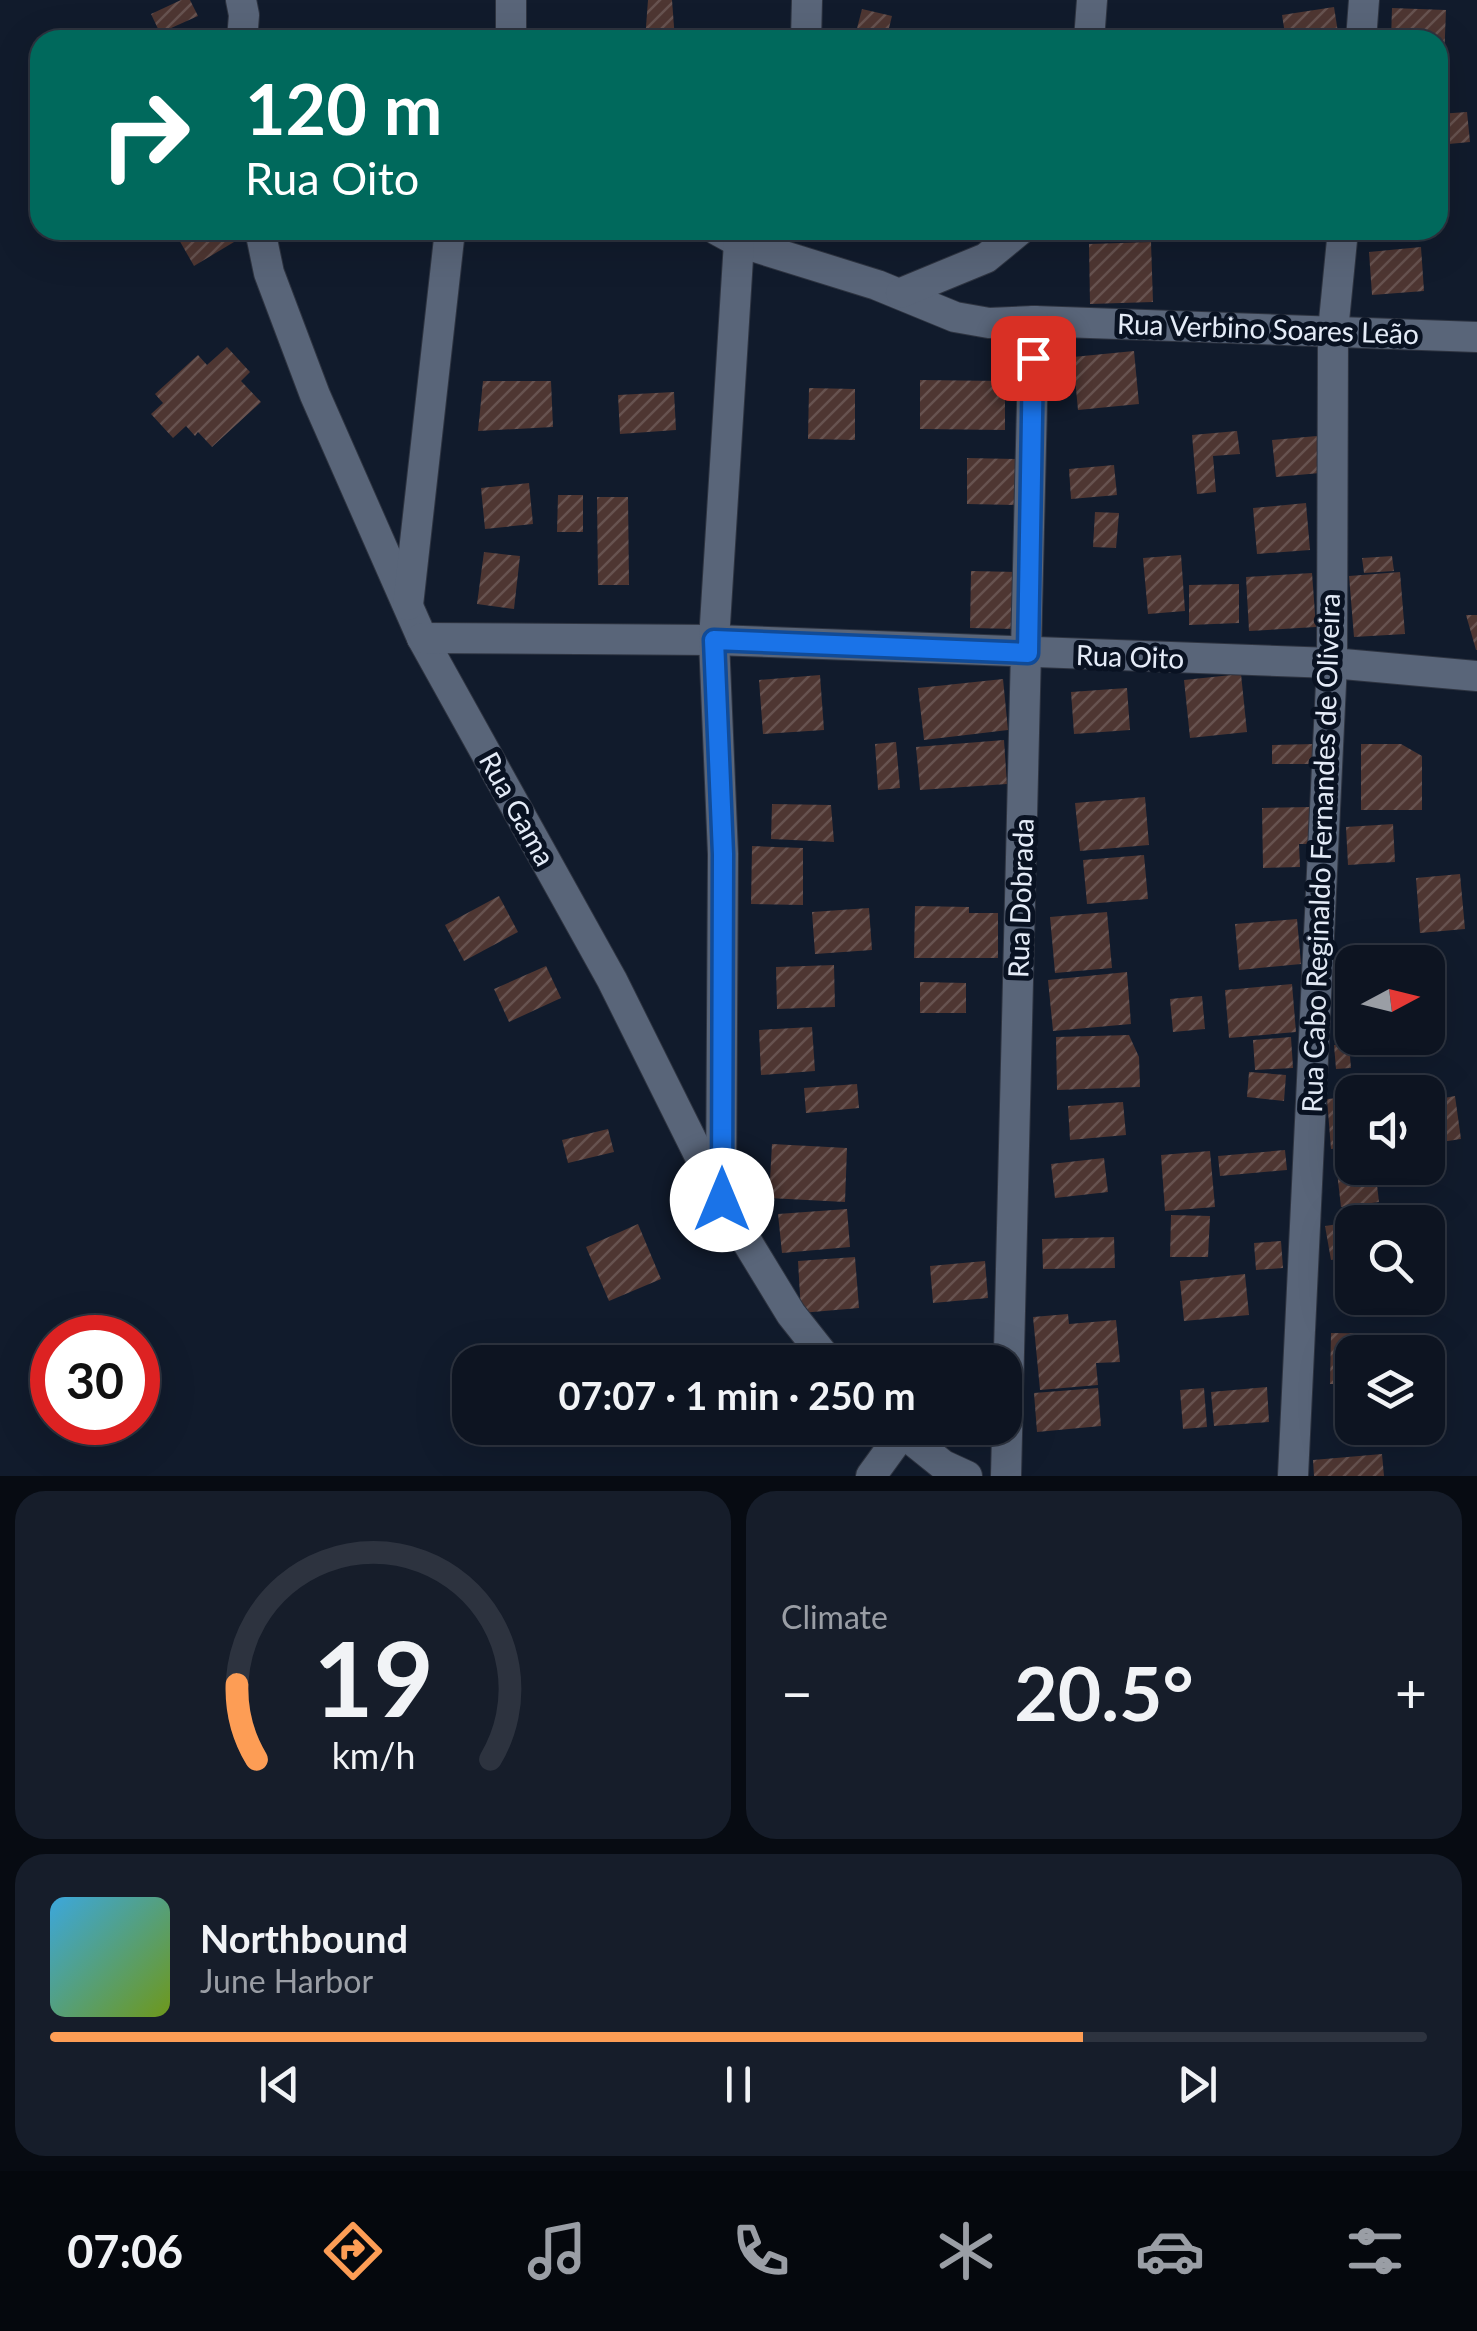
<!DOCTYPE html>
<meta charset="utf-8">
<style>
body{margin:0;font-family:Lato,sans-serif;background:#161d2a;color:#f1f3f6;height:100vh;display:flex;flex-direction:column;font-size:38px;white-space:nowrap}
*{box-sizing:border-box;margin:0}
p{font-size:32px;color:#9a9ea5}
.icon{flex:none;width:55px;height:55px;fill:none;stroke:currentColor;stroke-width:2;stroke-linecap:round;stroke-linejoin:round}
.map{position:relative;height:1476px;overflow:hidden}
.details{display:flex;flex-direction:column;gap:15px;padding:15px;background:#070b12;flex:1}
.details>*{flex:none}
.guide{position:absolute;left:30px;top:30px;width:1418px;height:210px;border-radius:30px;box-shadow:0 10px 40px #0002,0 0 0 2px #2d333f;background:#00695c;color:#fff;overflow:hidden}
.needle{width:65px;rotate:83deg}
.buttons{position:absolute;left:1335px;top:945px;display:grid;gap:20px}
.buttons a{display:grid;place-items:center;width:110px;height:110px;border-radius:20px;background:#0d1421;box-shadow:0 10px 40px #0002,0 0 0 2px #2d333f;font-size:50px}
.speed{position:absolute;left:30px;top:1315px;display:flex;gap:20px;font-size:50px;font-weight:700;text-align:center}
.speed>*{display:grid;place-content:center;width:130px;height:130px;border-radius:50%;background:#0d1421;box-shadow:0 10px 40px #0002,0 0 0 2px #2d333f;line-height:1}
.speed .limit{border:15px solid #d22;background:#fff;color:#111}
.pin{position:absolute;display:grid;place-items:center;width:85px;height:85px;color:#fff;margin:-42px;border-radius:20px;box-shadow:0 5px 15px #0006}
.me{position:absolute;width:110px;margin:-55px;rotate:0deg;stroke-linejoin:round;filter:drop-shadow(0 0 8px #0008)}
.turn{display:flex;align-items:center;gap:35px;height:210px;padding:0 50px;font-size:45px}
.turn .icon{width:130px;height:130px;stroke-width:2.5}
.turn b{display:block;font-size:70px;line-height:85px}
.big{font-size:75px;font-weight:700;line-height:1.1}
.details .tile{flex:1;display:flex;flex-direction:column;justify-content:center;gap:15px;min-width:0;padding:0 35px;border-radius:30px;background:#161d2a}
.details .dial{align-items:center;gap:0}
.dial svg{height:260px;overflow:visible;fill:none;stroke:#2d333f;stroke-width:7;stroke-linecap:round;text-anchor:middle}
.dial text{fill:#f1f3f6;stroke:none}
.song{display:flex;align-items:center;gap:30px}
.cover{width:120px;height:120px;border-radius:15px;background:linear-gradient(135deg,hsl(200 70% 55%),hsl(80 70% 35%))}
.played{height:10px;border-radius:5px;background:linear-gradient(90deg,#fd9d55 75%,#2d333f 75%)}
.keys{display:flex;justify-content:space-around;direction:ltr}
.heat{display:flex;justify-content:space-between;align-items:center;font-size:55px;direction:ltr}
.details .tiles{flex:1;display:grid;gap:15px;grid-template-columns:1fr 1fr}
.tile:last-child{grid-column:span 2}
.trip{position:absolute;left:452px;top:1345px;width:570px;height:100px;border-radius:30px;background:#0d1421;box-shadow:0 10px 40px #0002,0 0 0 2px #2d333f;font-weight:700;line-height:100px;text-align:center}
.tabs{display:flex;height:160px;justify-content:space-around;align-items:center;background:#05080d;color:#9a9ea5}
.tabs .icon{width:70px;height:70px}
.tabs .current{color:#fd9d55}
.tabs b{font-size:45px;color:#f1f3f6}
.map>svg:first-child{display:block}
</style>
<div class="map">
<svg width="1477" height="1476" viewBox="0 0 1477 1476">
<defs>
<pattern id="building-hatch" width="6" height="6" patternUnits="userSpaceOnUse" patternTransform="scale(2.5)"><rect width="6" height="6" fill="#4e3632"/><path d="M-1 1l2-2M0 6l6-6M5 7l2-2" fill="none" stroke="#675350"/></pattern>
</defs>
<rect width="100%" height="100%" fill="#111b2c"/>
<g fill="url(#building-hatch)">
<polygon points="181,0 190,0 198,16 160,33 151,14"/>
<polygon points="648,0 672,0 675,40 645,40"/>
<polygon points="1334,7 1339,39 1286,40 1282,15"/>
<polygon points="1392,8 1446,10 1444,61 1438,60 1438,40 1391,40"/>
<polygon points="862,9 892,16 886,40 854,40"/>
<polygon points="1467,112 1470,142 1438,145 1438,114"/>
<polygon points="192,230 234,230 239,239 194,266 178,238"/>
<polygon points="541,230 577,230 573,242"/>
<polygon points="1151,242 1153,302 1090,304 1089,244"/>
<polygon points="1421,247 1424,291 1372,295 1369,252"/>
<polygon points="227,347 250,372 241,381 261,402 212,447 198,432 195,436 186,426 173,438 151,414 163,403 155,394 198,355 207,365"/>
<polygon points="1134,351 1139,404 1078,410 1073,357"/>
<polygon points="920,380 1005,381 1005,430 920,429"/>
<polygon points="483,381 551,381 553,427 478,431"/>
<polygon points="809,388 855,389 855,440 808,439"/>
<polygon points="674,392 676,430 620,434 618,395"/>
<polygon points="1237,431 1240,454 1213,456 1216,492 1197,494 1192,435"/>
<polygon points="1317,436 1320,473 1276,477 1272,440"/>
<polygon points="967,458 1016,459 1015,505 967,504"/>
<polygon points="1114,465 1117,495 1071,499 1069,469"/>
<polygon points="529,483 533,524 485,529 481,488"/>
<polygon points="558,495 583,495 583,532 557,532"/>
<polygon points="597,497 628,497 629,585 598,585"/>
<polygon points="1306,503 1310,550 1257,554 1253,508"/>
<polygon points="1095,512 1119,513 1116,548 1093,547"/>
<polygon points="484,552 520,556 514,609 477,604"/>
<polygon points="1181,555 1185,611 1148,614 1143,558"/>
<polygon points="1392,556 1394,571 1364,573 1362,558"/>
<polygon points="971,571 1017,572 1016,629 970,628"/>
<polygon points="1400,572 1405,634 1354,637 1349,576"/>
<polygon points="1312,573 1316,627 1249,631 1246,577"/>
<polygon points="1239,584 1239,623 1189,625 1189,585"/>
<polygon points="1466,615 1477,615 1477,650 1476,650"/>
<polygon points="1241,674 1247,732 1190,738 1184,680"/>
<polygon points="820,675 824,730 763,734 759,680"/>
<polygon points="1003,679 1008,730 924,740 918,688"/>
<polygon points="1127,688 1130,730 1074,734 1071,692"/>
<polygon points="1004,740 1007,784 920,790 916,747"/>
<polygon points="896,742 900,788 878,790 875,744"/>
<polygon points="1314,744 1315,764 1272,764 1272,745"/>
<polygon points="1361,744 1401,744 1422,756 1422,810 1361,810"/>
<polygon points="1145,797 1149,845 1080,851 1075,803"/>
<polygon points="772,804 831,805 834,842 771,839"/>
<polygon points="1310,807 1311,844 1299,844 1300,867 1263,868 1262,808"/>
<polygon points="1393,824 1395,862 1348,865 1346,827"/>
<polygon points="752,846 803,848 803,905 751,904"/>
<polygon points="1144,855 1148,899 1087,904 1083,860"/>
<polygon points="1460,874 1465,929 1420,933 1416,878"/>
<polygon points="499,896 518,932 464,961 445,925"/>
<polygon points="915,906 969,907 969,913 998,913 998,958 914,958"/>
<polygon points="869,908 872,950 815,954 812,912"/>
<polygon points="1107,912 1112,968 1055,973 1050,917"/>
<polygon points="1297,919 1301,964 1239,970 1235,924"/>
<polygon points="834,965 835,1007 777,1009 776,967"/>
<polygon points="546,966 561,998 509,1022 494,989"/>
<polygon points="1127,972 1131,1024 1053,1031 1048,980"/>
<polygon points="920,982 966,983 966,1013 920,1013"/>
<polygon points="1292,984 1296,1032 1229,1038 1225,990"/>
<polygon points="1202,996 1205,1029 1173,1032 1170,999"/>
<polygon points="812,1027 815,1071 761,1075 759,1030"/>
<polygon points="1129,1035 1139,1057 1140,1087 1057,1090 1056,1037"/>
<polygon points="1291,1037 1293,1068 1255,1070 1253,1040"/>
<polygon points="1349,1044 1351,1068 1336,1069 1334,1045"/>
<polygon points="1249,1072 1286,1075 1284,1101 1247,1097"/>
<polygon points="857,1084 859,1108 806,1113 804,1088"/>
<polygon points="1455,1096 1461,1139 1428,1144 1428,1101"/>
<polygon points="1352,1097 1352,1147 1331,1149 1327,1099"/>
<polygon points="1123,1102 1126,1135 1070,1140 1068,1106"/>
<polygon points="608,1129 614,1152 568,1163 562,1140"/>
<polygon points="772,1144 847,1148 845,1202 769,1198"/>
<polygon points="1285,1150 1287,1170 1220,1176 1218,1156"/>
<polygon points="1210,1151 1215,1207 1165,1211 1161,1155"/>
<polygon points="1104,1158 1108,1192 1055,1198 1051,1164"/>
<polygon points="1375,1168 1379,1202 1341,1207 1337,1172"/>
<polygon points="847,1209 850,1247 782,1253 778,1214"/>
<polygon points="1404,1214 1405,1222 1361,1222 1360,1220"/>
<polygon points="1171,1215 1210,1216 1208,1257 1170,1257"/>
<polygon points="1352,1222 1352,1257 1331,1260 1325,1226"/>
<polygon points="638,1224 661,1279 609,1301 586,1247"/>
<polygon points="1114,1237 1115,1268 1043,1269 1042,1239"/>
<polygon points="1281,1241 1283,1268 1256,1270 1254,1243"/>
<polygon points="855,1257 859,1308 801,1313 798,1261"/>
<polygon points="985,1261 988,1298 933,1303 930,1266"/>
<polygon points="1245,1274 1249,1315 1184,1321 1180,1281"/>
<polygon points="1068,1314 1069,1324 1116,1320 1120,1362 1096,1363 1098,1385 1040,1390 1033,1317"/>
<polygon points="1331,1333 1395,1334 1394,1352 1352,1352 1352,1384 1330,1384"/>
<polygon points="1267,1387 1269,1422 1214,1426 1211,1392"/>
<polygon points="1098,1388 1101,1426 1037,1432 1034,1393"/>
<polygon points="1204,1388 1207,1427 1183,1429 1180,1390"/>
<polygon points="1382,1454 1384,1476 1314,1476 1313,1460"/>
</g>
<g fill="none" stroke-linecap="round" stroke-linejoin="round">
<g stroke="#2e3441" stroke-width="32">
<g id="minor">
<polyline points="241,0 244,15 242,40"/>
<polyline points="511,40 511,0"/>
<polyline points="806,40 807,0"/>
<polyline points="1089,40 1092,0"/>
<polyline points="1361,40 1364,0"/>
<polyline points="260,230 269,273 315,395 422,638 612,980 721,1199 791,1314 829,1362"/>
<polyline points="717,230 739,242 877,285 955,317 989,323 1034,321 1477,337"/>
<polyline points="901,293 986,258 1020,230"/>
<polyline points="408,605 450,230"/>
<polyline points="422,638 714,640 1332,663 1477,676"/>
<polyline points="721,1193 723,854 714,640 739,242"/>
<polyline points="897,1428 943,1465 967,1476"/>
<polyline points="871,1476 903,1432"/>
<polyline points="1006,1476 1034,321"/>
<polyline points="1293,1476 1332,663 1333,331 1343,230"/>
</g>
</g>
<use href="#minor" stroke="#596579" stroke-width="30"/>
</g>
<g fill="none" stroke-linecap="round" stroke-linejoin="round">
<g stroke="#114b97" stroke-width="25">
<polyline id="route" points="722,1200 723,854 714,640 1028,653 1033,358"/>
</g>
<use href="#route" stroke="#1a73e8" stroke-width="18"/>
</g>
<g text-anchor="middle" stroke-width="10" stroke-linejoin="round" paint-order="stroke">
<g font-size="28" fill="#e4ebf7" stroke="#091222">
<text transform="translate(1268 329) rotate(2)" y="10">Rua Verbino Soares Leão</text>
<text transform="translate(1130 657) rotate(2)" y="10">Rua Oito</text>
<text transform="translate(517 809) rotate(61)" y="10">Rua Gama</text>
<text transform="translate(1321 853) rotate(-88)" y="10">Rua Cabo Reginaldo Fernandes de Oliveira</text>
<text transform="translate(1021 898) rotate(-88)" y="10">Rua Dobrada</text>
</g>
</g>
</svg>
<div class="buttons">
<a><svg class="needle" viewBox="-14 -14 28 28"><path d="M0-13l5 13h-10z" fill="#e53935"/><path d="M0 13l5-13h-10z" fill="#9a9ea5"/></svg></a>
<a><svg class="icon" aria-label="sound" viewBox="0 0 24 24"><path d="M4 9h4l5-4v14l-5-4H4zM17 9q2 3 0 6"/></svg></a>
<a><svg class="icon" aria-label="search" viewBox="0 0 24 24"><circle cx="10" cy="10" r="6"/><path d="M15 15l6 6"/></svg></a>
<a><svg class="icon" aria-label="layers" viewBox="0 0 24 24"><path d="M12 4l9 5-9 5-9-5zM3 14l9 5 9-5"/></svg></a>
</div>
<div class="speed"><div class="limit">30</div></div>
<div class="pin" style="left:1033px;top:358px;background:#d93025"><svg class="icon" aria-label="arrive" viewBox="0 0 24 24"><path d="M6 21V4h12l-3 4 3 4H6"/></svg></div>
<svg class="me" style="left:722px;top:1200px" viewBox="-20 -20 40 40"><circle r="19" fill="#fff"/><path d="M0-13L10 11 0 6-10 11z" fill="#1a73e8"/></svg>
<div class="trip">07:07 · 1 min · 250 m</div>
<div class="guide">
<div class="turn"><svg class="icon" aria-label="right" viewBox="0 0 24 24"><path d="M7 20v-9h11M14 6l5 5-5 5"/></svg><div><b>120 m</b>Rua Oito</div></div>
</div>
</div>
<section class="details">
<div class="tiles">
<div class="tile dial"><svg viewBox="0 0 100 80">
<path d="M14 69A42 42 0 1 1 86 69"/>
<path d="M14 69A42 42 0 0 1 8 46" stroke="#fd9d55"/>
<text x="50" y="56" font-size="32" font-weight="700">19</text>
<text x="50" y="72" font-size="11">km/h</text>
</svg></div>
<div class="tile"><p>Climate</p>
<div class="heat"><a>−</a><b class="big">20.5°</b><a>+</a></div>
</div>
<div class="tile">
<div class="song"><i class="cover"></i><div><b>Northbound</b><p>June Harbor</p></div></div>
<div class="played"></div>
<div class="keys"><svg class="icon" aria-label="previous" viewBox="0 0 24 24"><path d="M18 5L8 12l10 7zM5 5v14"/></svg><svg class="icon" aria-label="pause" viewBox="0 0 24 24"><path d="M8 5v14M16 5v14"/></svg><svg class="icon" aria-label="next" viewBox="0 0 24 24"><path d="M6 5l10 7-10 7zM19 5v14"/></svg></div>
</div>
</div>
</section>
<nav class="tabs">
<b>07:06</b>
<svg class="icon current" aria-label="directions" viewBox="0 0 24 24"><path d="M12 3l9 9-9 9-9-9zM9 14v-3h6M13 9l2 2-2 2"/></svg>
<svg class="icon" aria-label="music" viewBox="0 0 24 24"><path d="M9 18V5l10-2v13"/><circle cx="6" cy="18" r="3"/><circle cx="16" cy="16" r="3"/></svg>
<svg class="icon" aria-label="phone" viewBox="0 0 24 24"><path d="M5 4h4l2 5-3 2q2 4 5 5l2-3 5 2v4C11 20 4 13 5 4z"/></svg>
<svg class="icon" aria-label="climate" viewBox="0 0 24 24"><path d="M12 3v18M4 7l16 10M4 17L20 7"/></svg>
<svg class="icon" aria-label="car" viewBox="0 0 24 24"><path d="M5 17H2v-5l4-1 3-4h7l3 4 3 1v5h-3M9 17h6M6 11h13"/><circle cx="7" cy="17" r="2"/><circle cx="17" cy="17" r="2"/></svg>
<svg class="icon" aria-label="filters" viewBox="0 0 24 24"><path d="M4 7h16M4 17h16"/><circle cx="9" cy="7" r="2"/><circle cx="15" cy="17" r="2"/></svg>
</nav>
